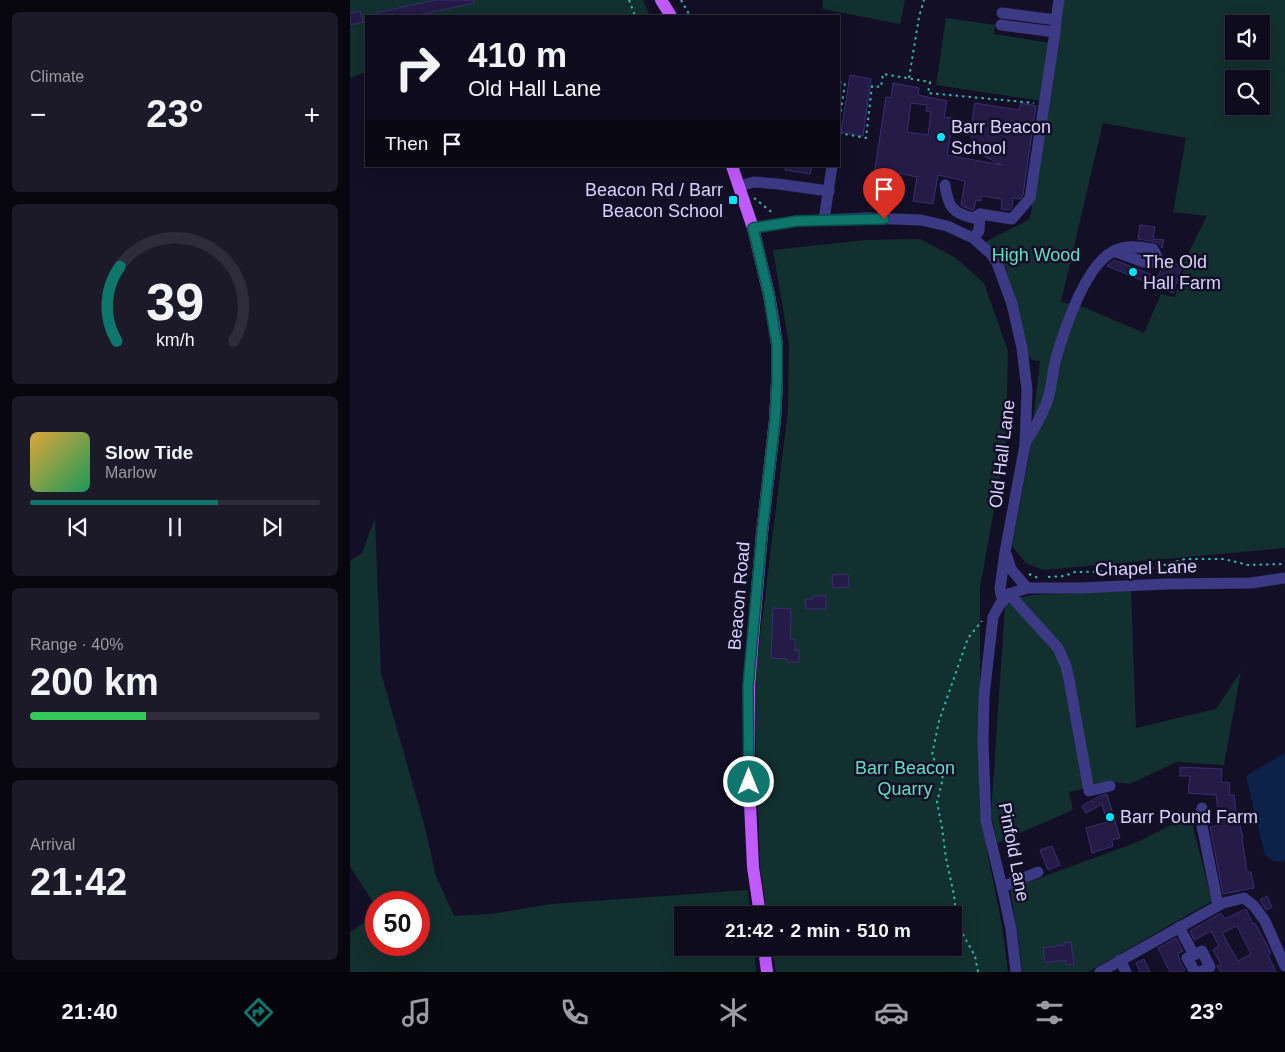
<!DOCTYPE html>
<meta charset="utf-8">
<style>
body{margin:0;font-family:Arial,sans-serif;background:#1c1929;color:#f1f3f6;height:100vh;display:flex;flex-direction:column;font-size:19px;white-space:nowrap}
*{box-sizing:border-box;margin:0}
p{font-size:16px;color:#9b9ba3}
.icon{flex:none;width:28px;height:28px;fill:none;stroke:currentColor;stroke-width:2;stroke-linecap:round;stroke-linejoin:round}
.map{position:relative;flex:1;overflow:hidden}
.sheet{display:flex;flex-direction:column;gap:12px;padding:12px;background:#08060f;width:350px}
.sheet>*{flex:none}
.guide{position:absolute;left:15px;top:15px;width:475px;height:152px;border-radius:0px;box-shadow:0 5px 20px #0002,0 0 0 1px #2e2b3b;background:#0e0b1c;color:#f1f3f6;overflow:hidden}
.fabs{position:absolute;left:875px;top:15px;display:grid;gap:10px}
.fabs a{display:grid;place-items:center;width:45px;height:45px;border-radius:0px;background:#0e0b1c;box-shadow:0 5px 20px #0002,0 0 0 1px #2e2b3b;font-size:25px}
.speed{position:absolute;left:15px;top:891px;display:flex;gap:10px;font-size:25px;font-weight:700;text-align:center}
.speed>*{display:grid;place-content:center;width:65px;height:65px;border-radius:50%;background:#0e0b1c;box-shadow:0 5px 20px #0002,0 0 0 1px #2e2b3b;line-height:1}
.speed .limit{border:8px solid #d22;background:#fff;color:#111}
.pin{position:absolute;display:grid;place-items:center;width:42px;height:42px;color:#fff;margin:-51px -21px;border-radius:50% 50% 50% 0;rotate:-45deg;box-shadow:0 0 5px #0007}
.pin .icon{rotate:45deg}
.me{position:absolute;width:55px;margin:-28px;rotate:0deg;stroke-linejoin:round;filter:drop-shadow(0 0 4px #0008)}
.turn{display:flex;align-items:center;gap:18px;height:105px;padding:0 20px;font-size:22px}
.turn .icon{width:65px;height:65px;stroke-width:2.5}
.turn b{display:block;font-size:35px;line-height:42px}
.then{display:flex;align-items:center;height:48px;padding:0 20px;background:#0003;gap:10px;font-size:19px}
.big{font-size:38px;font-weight:800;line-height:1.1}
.sheet .widget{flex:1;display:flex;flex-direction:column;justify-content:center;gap:8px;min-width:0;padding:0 18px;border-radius:8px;background:#1c1929}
.sheet .dial{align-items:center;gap:0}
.dial svg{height:130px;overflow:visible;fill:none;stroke:#2e2b3b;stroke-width:7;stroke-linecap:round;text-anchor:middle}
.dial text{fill:#f1f3f6;stroke:none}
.song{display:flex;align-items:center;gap:15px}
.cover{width:60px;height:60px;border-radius:8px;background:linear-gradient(135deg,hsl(40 70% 55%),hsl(150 70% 35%))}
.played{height:5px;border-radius:2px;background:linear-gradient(90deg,#0f766e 65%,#2e2b3b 65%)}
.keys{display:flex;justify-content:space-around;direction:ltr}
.heat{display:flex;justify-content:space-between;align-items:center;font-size:28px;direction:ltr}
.charge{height:8px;border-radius:4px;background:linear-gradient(90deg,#34c759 40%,#2e2b3b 0)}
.trip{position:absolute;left:324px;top:906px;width:288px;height:50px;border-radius:0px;background:#0e0b1c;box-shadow:0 5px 20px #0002,0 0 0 1px #2e2b3b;font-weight:800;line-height:50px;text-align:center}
.dock{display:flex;height:80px;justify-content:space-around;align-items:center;background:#06040b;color:#9b9ba3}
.dock .icon{width:35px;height:35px}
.dock .current{color:#0f766e}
.dock b{font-size:22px;color:#f1f3f6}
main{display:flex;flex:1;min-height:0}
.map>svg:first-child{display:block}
</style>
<main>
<section class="sheet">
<div class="widget"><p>Climate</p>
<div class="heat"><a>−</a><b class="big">23°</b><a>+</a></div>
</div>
<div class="widget dial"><svg viewBox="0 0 100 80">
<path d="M14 69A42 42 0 1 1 86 69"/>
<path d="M14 69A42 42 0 0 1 16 23" stroke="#0f766e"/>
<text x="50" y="56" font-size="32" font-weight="700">39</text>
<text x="50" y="72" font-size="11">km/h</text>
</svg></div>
<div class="widget">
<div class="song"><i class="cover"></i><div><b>Slow Tide</b><p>Marlow</p></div></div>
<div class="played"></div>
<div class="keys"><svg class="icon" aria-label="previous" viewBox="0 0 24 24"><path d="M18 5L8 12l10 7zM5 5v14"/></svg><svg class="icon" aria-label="pause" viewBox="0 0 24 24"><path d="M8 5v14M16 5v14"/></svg><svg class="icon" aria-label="next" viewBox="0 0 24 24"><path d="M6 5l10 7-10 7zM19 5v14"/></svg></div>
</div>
<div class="widget"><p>Range · 40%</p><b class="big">200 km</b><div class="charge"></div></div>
<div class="widget"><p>Arrival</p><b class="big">21:42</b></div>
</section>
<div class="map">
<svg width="935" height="972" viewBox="0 0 935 972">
<rect width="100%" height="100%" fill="#130f26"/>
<g fill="#12302f" fill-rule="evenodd">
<polygon points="0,0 293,0 300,16 16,16 16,72 0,78"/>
<polygon points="473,0 555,0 550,24 472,9"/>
<path d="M714,0H935V548L693,570L676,563L662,546L679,457L690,361L682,360L676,353L668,312L655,268L635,242L680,219ZM884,24H911V51H884ZM884,79H911V106H884ZM753,123L836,138L823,212L857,216L832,266L834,267L825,297L811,294L794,333L731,306L711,302Z"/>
<polygon points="596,18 645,25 644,34 701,43 692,101 586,85"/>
<polygon points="570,239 606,258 634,283 658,351 656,443 630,588 630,815 652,926 658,972 426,972 422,948 602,948 602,915 417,915 410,867 404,687 407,661 438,410 439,344 423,250 516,240"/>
<polygon points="25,518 31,673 74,824 86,876 104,916 141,914 201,904 398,890 400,915 332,915 332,948 404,948 406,972 0,972 0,932 26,915 26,945 69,945 69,902 26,902 26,907 0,866 0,561 12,553"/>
<polygon points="781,591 786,728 866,709 891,671 874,765 827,762 779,784 765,782 719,792 723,810 647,843 641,814 655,605 660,599 682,595"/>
<polygon points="840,815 862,901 738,972 672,972 668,936 660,889 790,841"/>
</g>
<polygon fill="#0c2248" points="935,753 935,859 933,862 923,861 915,855 896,776"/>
<g fill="#241b47" stroke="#3b2d73" fill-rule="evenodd">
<polygon points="85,0 124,0 124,3 64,16 26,16 26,13"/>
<polygon points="10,11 13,22 0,25 0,13"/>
<polygon points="500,75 521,79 513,136 491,132"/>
<path d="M543,83L569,88L568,95L597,101L594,117L604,118L597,155L652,165L620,149L624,122L622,121L625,103L669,110L671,103L686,106L673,195L670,199L663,198L662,207L660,210L651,209L652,199L631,196V201L626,200L624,209L622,210L614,207L611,205L615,181L588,175L583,204L563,201L567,177L547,173L544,191L522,188L536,97L541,98ZM561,103L577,105L576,111L581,112L578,135L557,132Z"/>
<polygon points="436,166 462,166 460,174 435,170"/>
<polygon points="790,225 805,227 803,239 814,240 812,248 808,243 805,242 788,239"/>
<polygon points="764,260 808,277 814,261 823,265 823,263 832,266 823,293 757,266"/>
<polygon points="498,574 499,587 483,588 482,575"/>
<polygon points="463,596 476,596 476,609 456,609 455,599 463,599"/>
<polygon points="423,608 441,609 440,639 445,639 445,650 449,650 449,662 437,662 437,659 421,658"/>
<polygon points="830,767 872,769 871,782 880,783 879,795 884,795 887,820 889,820 893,838 892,838 897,872 901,872 904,888 873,894 860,827 870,825 866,795 838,793 840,776 830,776"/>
<polygon points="757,794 770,838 762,840 763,846 742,853 736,828 757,822 752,804 736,813 732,806 750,796"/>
<polygon points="702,846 710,865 698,870 690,850"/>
<polygon points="917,896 922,907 916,910 910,900"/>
<path d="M896,909L903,924L905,923L921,953L918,955L926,972H871L867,966L871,964L863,950L869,946L861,931L844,940L840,931L871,913L875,919ZM887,926L901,954L888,961L872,933Z"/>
<polygon points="826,938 833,951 828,953 830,962 835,970 830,972 820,972 808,948"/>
<polygon points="721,942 724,964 716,965 716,960 695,963 693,948 714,945 714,943"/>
<polygon points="794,959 800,972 790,972 786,963"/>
</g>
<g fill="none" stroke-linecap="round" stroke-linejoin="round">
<g stroke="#2fb8b0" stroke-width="2" stroke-dasharray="2.5 4" stroke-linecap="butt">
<polyline points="279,0 285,16"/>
<polyline points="331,0 340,16"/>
<polyline points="559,78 569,17 574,0"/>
<polyline points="489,82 495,83 489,123"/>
<polyline points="489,133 516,138 522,86 531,87 533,74 580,82 578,93 684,103"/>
<polyline points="404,198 424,214"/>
<polyline points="679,574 688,578"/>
<polyline points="698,577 714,576 725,572 786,571 804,568 835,559 874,559 898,565 935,564"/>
<polyline points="628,972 625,956 607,924 604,895 596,858 592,828 587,802 593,778 582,755 589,721 618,638 632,621"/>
</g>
<g stroke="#3d3a85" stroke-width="11">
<polyline points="652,13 706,20 705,32"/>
<polyline points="706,20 709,0"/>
<path d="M595,185C598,206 602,213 623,218L630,214"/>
<polyline points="389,186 404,182 428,184 479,191"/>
<polyline points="474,220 482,166"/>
<polyline points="403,228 447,221 516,218 571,220 597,226 623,238 641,254 647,263 662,304 672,348 677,390 675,445 655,552 650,589 651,595 654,598"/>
<polyline points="623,238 629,231 630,214 662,219 680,198 705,32 651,25"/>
<path d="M675,443C685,428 694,413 699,395C702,383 703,370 706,358C715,328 735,267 762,252C776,244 789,247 803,249L807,257L802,262H794L764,251"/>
<polyline points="657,556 661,569 677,588"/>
<polyline points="659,594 708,648 716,666 719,679 739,791 760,786"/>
<polyline points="852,808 852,826 868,905"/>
<polyline points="652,887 688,872"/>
<polyline points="829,927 844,955"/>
<polyline points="770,960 776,972"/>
<polyline points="666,972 661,929 652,887 636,821 633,743 634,696 643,617 650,604 659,594 677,588 730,588 816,584 901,583 935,578"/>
<polyline points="750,972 873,903 894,898 904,906 915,921 935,966"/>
<polyline points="845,972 837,958 852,951 860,967 850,972"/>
</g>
<g stroke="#c25bff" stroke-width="12">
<polyline points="311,0 321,16"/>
<polyline points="382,166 403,228 419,295 427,344 427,382 425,420 412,533 399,685 399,782 403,867 410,915"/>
<polyline points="414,948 417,972"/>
</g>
</g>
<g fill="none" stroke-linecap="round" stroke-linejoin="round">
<g stroke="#0a4d48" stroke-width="12">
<polyline id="route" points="399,782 398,686 412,533 425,420 427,382 427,344 424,328 419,295 403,228 447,221 534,219"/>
</g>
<use href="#route" stroke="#0f766e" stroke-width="9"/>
</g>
<g fill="#00e5ff" stroke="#130f26" stroke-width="2">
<circle cx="591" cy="137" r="5"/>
<rect x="378" y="195" width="10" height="10" rx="2.5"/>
<circle cx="783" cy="272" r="5"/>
<circle cx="760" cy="817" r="5"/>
</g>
<g text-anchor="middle" stroke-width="5" stroke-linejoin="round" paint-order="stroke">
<g font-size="18" fill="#d9d4ff" stroke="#130f26" text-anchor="start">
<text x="601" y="133">Barr Beacon<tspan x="601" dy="21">School</tspan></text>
<text x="373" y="196" text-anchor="end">Beacon Rd / Barr<tspan x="373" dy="21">Beacon School</tspan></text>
<text x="793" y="268">The Old<tspan x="793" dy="21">Hall Farm</tspan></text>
<text x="770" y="823">Barr Pound Farm</text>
</g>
<g font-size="18" fill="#5fe0c0" stroke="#130f26">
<text x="686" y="261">High Wood</text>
<text x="555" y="774">Barr Beacon<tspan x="555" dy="21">Quarry</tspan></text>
</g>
<g font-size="18" fill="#d9d4ff" stroke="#130f26">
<text transform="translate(652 454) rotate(-83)" y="6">Old Hall Lane</text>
<text transform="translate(796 568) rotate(-2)" y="6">Chapel Lane</text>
<text transform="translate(389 596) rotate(-85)" y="6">Beacon Road</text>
<text transform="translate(664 852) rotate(79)" y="6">Pinfold Lane</text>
</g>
</g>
</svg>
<div class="fabs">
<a><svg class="icon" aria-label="sound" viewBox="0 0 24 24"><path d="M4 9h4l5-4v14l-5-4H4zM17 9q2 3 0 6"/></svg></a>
<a><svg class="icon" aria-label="search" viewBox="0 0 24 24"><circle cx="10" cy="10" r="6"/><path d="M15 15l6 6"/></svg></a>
</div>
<div class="speed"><div class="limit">50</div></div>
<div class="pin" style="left:534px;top:219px;background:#d93025"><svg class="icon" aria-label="arrive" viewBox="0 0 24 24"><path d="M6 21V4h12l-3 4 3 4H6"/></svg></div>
<svg class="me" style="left:399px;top:782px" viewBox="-20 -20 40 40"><circle r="17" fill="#0f766e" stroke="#fff" stroke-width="3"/><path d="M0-11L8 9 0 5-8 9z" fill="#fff"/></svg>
<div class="trip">21:42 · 2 min · 510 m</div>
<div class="guide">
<div class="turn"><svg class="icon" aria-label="right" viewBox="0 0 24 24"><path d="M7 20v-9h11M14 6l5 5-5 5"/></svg><div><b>410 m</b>Old Hall Lane</div></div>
<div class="then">Then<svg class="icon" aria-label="arrive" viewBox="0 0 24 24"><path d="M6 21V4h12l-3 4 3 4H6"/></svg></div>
</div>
</div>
</main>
<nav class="dock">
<b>21:40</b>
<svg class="icon current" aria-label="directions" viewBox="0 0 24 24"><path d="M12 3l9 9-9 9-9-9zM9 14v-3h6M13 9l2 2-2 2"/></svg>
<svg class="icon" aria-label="music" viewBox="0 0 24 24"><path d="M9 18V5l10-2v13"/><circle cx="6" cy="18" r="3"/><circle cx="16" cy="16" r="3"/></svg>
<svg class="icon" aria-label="phone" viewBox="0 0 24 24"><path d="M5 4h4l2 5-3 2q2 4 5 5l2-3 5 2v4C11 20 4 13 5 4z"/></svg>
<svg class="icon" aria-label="climate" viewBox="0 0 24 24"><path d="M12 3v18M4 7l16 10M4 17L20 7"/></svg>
<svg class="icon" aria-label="car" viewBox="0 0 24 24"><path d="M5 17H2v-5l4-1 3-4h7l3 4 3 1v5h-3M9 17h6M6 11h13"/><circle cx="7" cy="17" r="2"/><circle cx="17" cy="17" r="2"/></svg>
<svg class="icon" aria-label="filters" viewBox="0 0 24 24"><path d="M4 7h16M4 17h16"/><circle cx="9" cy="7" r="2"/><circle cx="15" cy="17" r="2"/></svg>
<b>23°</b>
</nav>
